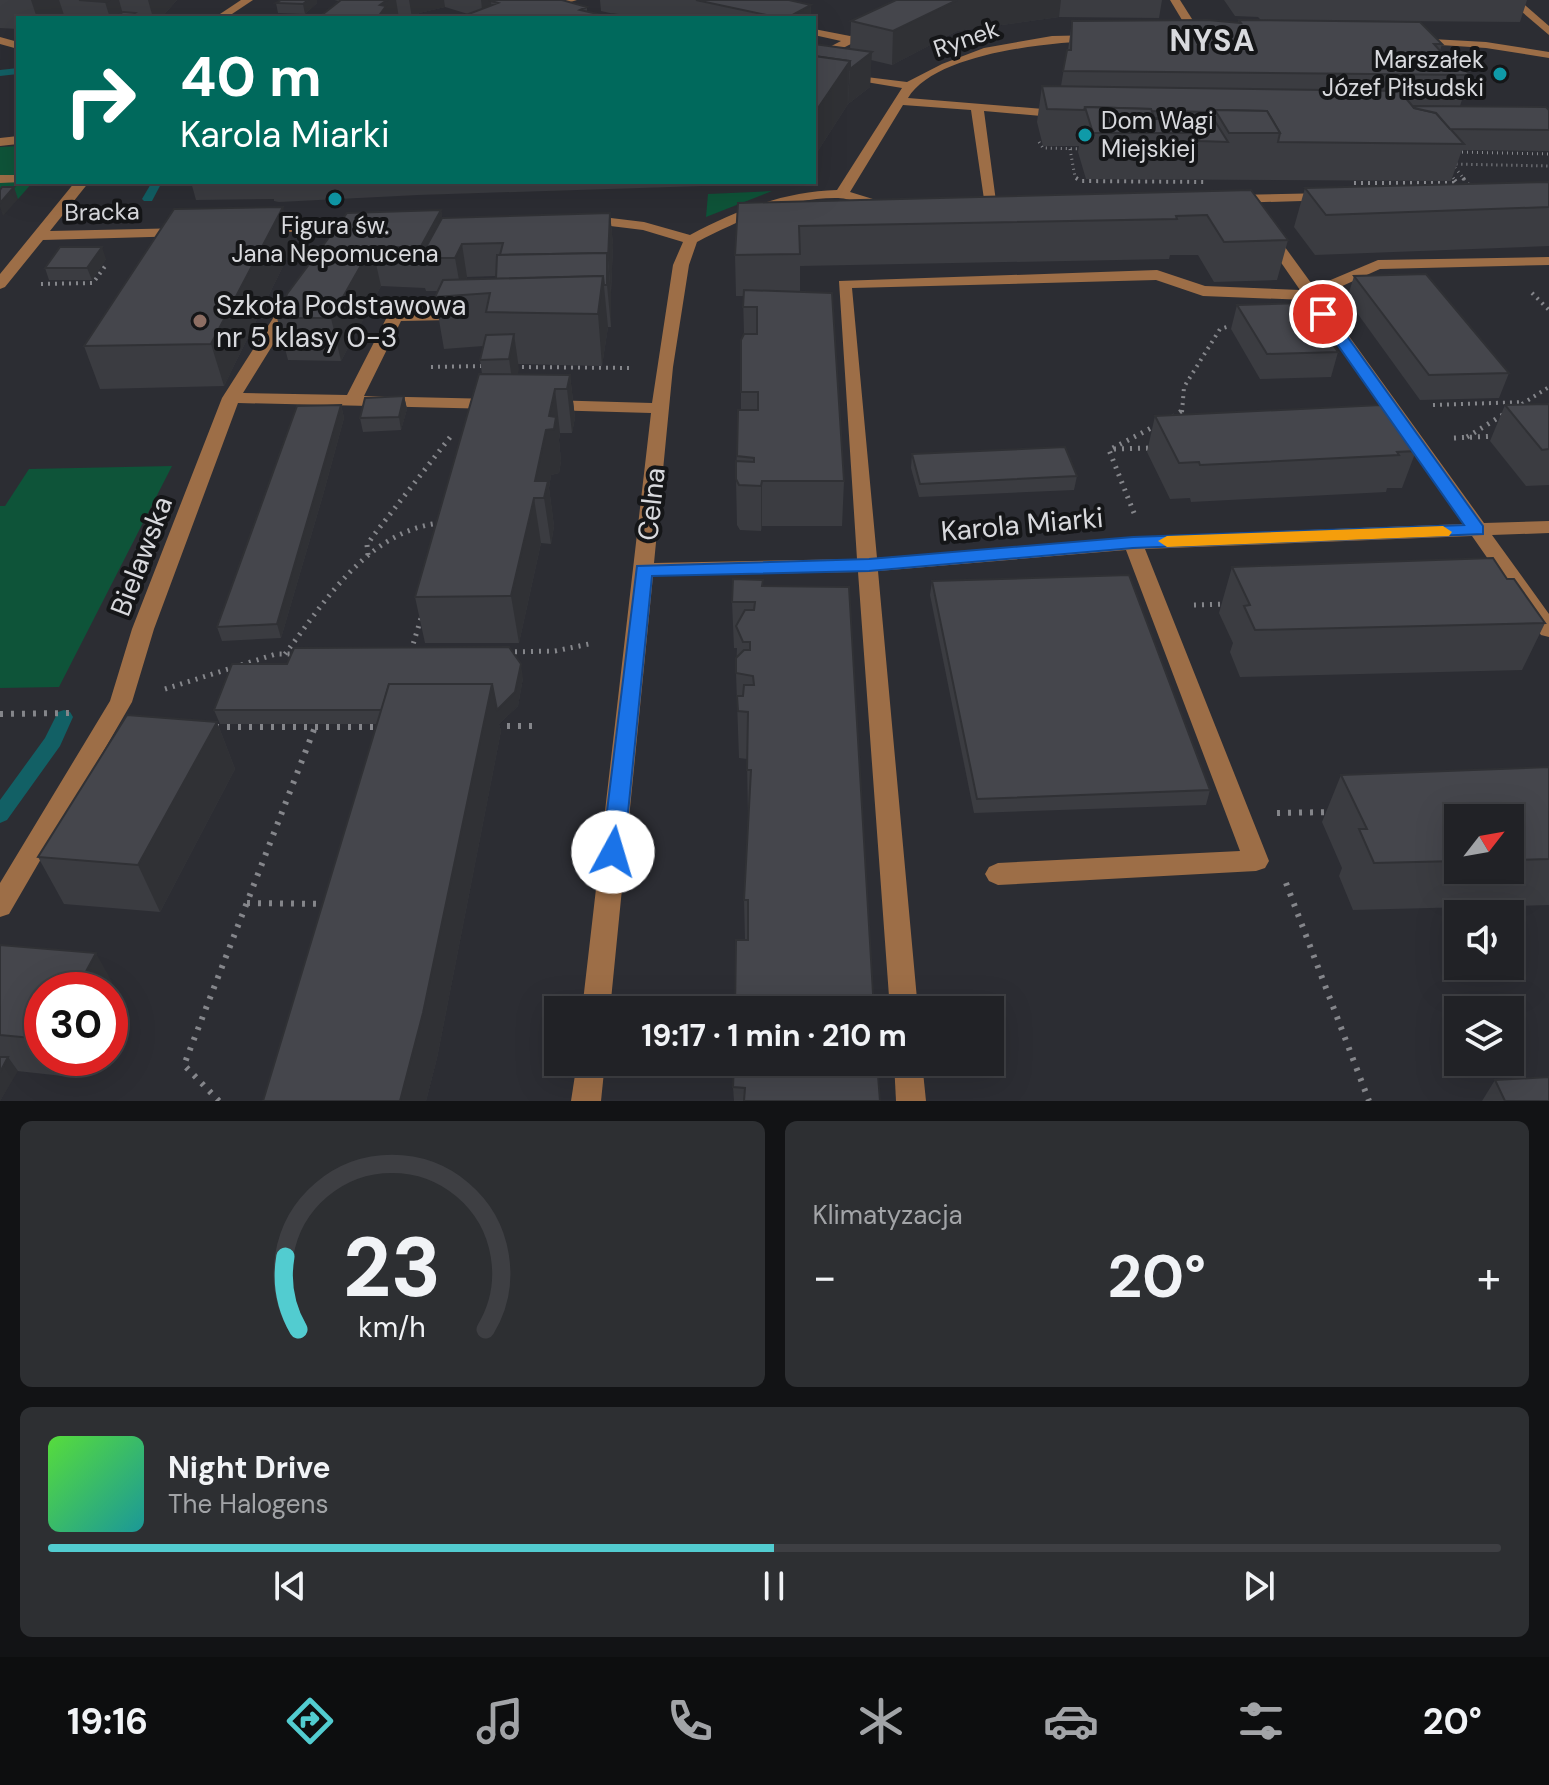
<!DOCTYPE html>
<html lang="pl">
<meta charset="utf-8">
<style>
body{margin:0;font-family:"DM Sans",sans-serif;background:#2d2f32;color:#f1f3f6;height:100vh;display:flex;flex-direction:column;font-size:30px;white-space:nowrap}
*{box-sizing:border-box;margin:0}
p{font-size:26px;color:#a2a4a7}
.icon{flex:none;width:44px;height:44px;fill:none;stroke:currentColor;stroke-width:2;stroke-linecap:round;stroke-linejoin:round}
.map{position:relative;height:1101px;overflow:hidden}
.side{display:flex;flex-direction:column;gap:20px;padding:20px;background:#121315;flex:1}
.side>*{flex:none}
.top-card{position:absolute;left:16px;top:16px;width:800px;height:168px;border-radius:0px;box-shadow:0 8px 32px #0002,0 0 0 2px #3e3f43;background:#00695c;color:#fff;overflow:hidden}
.needle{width:52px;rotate:59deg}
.buttons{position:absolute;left:1444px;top:804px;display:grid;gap:16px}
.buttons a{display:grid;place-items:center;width:80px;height:80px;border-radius:0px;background:#212226;box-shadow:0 8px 32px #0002,0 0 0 2px #3e3f43;font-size:40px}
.speed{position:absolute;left:24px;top:972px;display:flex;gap:16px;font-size:40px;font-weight:700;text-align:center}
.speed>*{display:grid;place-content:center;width:104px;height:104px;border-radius:50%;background:#212226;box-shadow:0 8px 32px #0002,0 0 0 2px #3e3f43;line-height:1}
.speed .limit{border:12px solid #d22;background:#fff;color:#111}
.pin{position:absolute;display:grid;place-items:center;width:68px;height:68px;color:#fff;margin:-34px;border:4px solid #fff;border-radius:50%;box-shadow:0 2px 8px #0007}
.me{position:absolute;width:88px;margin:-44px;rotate:6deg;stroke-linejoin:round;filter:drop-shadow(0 0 6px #0008)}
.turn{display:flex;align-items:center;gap:28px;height:168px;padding:0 32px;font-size:36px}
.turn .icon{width:104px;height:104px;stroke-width:2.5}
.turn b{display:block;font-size:56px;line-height:68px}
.big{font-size:60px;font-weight:700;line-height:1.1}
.side .card{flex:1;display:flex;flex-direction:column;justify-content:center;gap:12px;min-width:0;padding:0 28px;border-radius:12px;background:#2d2f32}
.side .dial{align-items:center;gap:0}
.dial svg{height:208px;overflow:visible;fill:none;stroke:#3e3f43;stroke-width:7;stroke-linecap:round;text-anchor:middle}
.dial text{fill:#f1f3f6;stroke:none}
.song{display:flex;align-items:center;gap:24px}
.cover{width:96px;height:96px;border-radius:12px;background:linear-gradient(135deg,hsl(110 70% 55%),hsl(180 70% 35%))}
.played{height:8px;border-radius:4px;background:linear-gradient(90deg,#52ccd0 50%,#3e3f43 50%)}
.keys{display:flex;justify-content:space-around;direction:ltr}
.heat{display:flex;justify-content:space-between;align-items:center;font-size:44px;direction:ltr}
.side .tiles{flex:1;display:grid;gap:20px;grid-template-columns:1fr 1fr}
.card:last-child{grid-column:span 2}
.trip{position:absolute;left:544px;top:996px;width:460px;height:80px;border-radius:0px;background:#212226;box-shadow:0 8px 32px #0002,0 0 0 2px #3e3f43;font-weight:700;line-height:80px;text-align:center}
.dock{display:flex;height:128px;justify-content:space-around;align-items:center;background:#0d0e0f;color:#a2a4a7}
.dock .icon{width:56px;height:56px}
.dock .selected{color:#52ccd0}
.dock b{font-size:36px;color:#f1f3f6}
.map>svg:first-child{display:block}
</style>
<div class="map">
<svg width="1549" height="1101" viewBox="0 0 1549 1101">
<rect width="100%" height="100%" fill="#2c2d33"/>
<g fill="#0e5439">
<polygon points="18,146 18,182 33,182 18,199 7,199 0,207 0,147"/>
<polygon points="772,191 706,217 708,194"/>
<polygon points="172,466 59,687 0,688 0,506 5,506 29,469"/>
</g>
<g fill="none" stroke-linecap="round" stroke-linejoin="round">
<g fill="#126065" fill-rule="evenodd">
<polygon points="18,68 18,74 0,76 0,70"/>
<polygon points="152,182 162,182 152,201 144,201 142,199"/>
<polygon points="64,710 70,712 73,717 60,746 7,820 0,823 0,800 45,738 58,712"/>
</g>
<g stroke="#85868b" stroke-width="3" stroke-dasharray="1 4" stroke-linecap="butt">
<polyline points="1039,142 1043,148 1085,149"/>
<polyline points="1070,149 1075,177 1079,180"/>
<polyline points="1457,152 1549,154"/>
<polyline points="1450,174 1455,180"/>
<polyline points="1465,180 1452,164 1549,166"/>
</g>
<g stroke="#85868b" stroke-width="4" stroke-dasharray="2 5" stroke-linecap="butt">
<polyline points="1076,178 1081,181 1208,182"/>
<polyline points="1463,178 1471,188"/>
<polyline points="1354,183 1457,183 1453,178"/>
<polyline points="41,284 93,283 106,265"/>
<polyline points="1532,293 1549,310"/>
<polyline points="431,367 485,366"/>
<polyline points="515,367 633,368"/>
<polyline points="1522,404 1549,387"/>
<polyline points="1433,405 1524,402"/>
<polyline points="1182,412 1184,387 1220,329 1230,326"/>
</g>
<g stroke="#85868b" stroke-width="5" stroke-dasharray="2 6" stroke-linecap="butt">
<polyline points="1173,417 1183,410"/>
<polyline points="1467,437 1506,413"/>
<polyline points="1454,438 1496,436"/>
<polyline points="1114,449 1152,448"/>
<polyline points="1134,513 1109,450 1157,425"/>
<polyline points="368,555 367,545 373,536 451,436"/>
<polyline points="1194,605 1228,604"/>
<polyline points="411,651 422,615"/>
<polyline points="507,652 555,651 594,643"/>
<path d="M285,654C326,600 367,532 439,523"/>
<polyline points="165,689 276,654 297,654"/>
</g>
<g stroke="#85868b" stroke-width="6" stroke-dasharray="3 8" stroke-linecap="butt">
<polyline points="0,714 70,713"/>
<polyline points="496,726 539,726"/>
<polyline points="216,727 382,727"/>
<polyline points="1277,813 1331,812"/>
<polyline points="1286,883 1369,1101"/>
<polyline points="247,903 328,904"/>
<polyline points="219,1101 184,1065 315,727"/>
</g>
<g fill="#9d6e47" fill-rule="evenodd">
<polygon points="241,0 253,0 226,18 214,18"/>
<polygon points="560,0 577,0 517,18 500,18"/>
<polygon points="1170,0 1180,0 1204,38 1202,40 1194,40"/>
<polygon points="1508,0 1519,0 1549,26 1549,35"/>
<polygon points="874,25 879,28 878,30 814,63 814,55 841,41 814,35 814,29 850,36"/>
<path d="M1052,36L1098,35L1104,38L1098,41C1050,42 935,53 908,98L1068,111V117L1064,118L984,111L997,209L985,206L971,110L903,105L850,192L886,203V209C869,212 855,198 838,198C789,197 740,220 697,242L689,265L673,367L654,563L857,559L839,281L1157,270L1205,286L1300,290L1262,235L1269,231L1274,232L1314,287L1378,260L1549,257V265L1380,269L1320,296L1484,523L1549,521V533L1492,535L1549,614V637L1541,635L1472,536L1145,549L1269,861L1265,868L1256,871L998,885L989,881L985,874L989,867L998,863L1240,851L1126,550L878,571L918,1010H890L858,572L653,576L610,1010H582L651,413L547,410L538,405L547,400L652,403L673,265L683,242L643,230L586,223L579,219L586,215L644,222L690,235C735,211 785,191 837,190L902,88L842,78V74L907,82L942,64L984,48ZM1156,280L1203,296L1307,300L1464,524L1133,537L877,558L852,288Z"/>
<polygon points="0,37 18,42 18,49 0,44"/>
<polygon points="1414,38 1486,42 1549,52 1549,58 1486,48 1410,43 1410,39"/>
<polygon points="18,136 18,144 0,146 0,138"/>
<polygon points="0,175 18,175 18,182 22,182 0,183"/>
<polygon points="75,182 89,182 50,231 186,228 193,232 186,236 43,240 5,287 0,289 0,274"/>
<polygon points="1329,193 1336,197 1334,200 1233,203 1226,199 1233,195"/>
<polygon points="362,222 369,226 367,229 262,233 255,229 262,225"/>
<polygon points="292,296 300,301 243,393 347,395 389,313 444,312 452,317 450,320 401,321 364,396 495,399 504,404 495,409 238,403 154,629 132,702 9,914 0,917 0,883 110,701 132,629 222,398 284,301"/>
<polygon points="577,1062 605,1062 601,1101 571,1101"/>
<polygon points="894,1062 922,1062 926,1101 896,1101"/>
</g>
</g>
<g fill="#3b3c41" fill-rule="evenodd">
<polygon points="0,0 177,0 161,18 18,18 18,29 0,28"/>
<polygon points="281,0 317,0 317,3 305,14 278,13 276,3"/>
<polygon points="334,0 562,0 587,7 587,12 606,16 623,16 601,11 600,0 789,0 811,5 810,18 458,18 468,14 445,7 419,13 416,17 318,18 339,1"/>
<polygon points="896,0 1162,0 1159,18 1059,17 957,31 892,65 871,60 870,87 848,104 814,157 814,44 850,49 851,21"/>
<polygon points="1224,0 1527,0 1520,22 1261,20 1258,17 1235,16"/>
<polygon points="1239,20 1442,44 1440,51 1470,75 1460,106 1549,110 1549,151 1462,150 1451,181 1086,179 1078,152 1079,146 1043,146 1037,122 1042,86 1061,86 1067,50 1068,50 1072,21 1238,22"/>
<polygon points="191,182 800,182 799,183 418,195 279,202 274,201 274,199 196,200"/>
<polygon points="1549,182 1549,246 1315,255 1294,227 1305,188"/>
<polygon points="1251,190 1288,240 1277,280 1214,282 1198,255 1170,255 1169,259 800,266 800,292 844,481 842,526 762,526 761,531 740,530 737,525 736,479 738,410 741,410 741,340 744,334 743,296 736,296 735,255 738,203"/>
<path d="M441,210L442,218L610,213L613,245L611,293V327H608L602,366L518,364V374L570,375L575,418L572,433H560L559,440L561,461L559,473L551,475L549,488L554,526L551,544L541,543L519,643H425L415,597L482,374L480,360L483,346L444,349L435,297L438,291H426L425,288L381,286L341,361L288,360L277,318L347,213ZM496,276V279L466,280L467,277Z"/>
<polygon points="293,246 224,386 100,389 84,346"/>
<polygon points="106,259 92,280 49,280 45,268"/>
<polygon points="1354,276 1509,373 1499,398 1420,400 1347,299"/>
<polygon points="1237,305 1338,352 1331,377 1260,379 1231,329"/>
<polygon points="404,396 407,409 401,430 363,432 360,418"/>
<polygon points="1549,404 1549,485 1526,486 1490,441 1505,405"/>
<polygon points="341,405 344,418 323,495 281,638 222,641 217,627"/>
<polygon points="1155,416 1416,451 1402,488 1387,488 1386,492 1191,502 1190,498 1170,499 1147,452"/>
<polygon points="912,454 1077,476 1074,490 919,497 911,468"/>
<polygon points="1232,567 1507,579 1545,623 1522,670 1240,677 1230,652 1233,643 1219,613"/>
<polygon points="932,581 1210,790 1206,805 974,813 930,595"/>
<polygon points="763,586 874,1010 745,940 744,900 748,817 747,759 739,758 736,673 737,648 734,648 732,602"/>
<polygon points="523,678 518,706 499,724 501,731 437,1058 426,1101 263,1101 377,724 220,724 214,710"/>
<polygon points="217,722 235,769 160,912 64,904 38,857"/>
<path d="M1549,767V905L1353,910L1339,876L1342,868L1322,822L1341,775ZM1458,818H1510V870H1458Z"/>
<polygon points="0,945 117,991 42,990 42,1058 82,1058 72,1077 17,1071 0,1101"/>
<polygon points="1495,1080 1549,1101 1482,1101"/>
<polygon points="733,1087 880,1101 734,1101"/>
</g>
<g fill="#303135">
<polygon points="31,0 59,0 65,18 37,18"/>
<polygon points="110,0 119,0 124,18 110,18 105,2"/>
<polygon points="148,0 177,0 161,18 153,18"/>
<polygon points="308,0 317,0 317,3 305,14 303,4"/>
<polygon points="387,0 396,0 399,18 379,18 380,5"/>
<polygon points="409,0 444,0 445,7 419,13 415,18 412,18"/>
<polygon points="481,0 502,0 498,3 491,1 492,14 483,18"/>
<polygon points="957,0 1061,0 1059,17 957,31 892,65 893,31"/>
<polygon points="811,5 810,18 787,18"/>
<polygon points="872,52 870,87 848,104 850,69"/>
<polygon points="850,61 848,104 814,157 814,122 817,116 818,108"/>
<polygon points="14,187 18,199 3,216 0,207 0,203"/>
<polygon points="283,207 293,246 224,386 211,344"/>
<polygon points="441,210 448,250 422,258 420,248"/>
<polygon points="610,213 613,245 611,293 608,260"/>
<polygon points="462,244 467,277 461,291 455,258"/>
<polygon points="372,246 381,286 341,361 331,318"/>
<polygon points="102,247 106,259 92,280 87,268"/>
<polygon points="607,253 611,293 611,327 607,285"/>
<polygon points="603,276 608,327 602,366 598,314"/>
<polygon points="514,334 519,369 514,394 509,359"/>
<polygon points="570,375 575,418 572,433 567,389"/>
<polygon points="555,389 560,433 559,440 561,461 559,473 551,475 549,488 554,526 551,544 544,498 535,481"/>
<polygon points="404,396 407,409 401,430 399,417"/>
<polygon points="341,405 344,418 323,495 281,638 277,624"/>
<polygon points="762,481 762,526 761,531 761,486"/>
<polygon points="534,498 541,543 519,643 511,596"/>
<polygon points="521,664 523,678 518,706 499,724 501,731 437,1058 426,1101 400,1101 492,684"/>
<polygon points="217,722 235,769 160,912 138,865"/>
<polygon points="96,953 117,991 110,1004 110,990 76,990"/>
<polygon points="8,1057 18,1071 0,1101 0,1072"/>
<polygon points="61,1058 82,1058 72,1077"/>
</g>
<g fill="#45464c" stroke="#303135" stroke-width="2">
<polygon points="79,0 110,0 105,2"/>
<polygon points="281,0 308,0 303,4 276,3"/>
<polygon points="341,0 387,0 380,5 386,6 378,17 436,17 435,18 318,18"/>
<polygon points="493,0 562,0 587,7 580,10 606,16 613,14 634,18 458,18 498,3 491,1"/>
<polygon points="696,0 789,0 811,5 787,18 780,18"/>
<polygon points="896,0 957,0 893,31 851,21"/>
<polygon points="123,12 135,13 127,18 112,18"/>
<polygon points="66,15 99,18 60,18"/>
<polygon points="1208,20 1241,23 1239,20 1420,22 1442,44 1434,44 1442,53 1450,53 1470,75 1063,71 1067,50 1071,50 1072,21"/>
<polygon points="814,44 872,52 850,69 850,61 814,56"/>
<polygon points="814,56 850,61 818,108 814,107"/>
<polygon points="1042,86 1400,91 1414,108 1436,113 1464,144 1278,142 1280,133 1267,111 1215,110 1214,112 1151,111 1151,109 1085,107 1084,110 1047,109"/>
<polygon points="1413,106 1546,107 1549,110 1549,130 1450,129 1436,113 1414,108"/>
<polygon points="1085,107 1151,109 1155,119 1193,119 1201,133 1093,133"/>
<polygon points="1215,110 1267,111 1280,133 1229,133"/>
<polygon points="1154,118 1213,118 1228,142 1199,141 1201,133 1193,119 1155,119"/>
<polygon points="1549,182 1549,207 1326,215 1305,188"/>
<polygon points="2,187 14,187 0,203 0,190"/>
<polygon points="1251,190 1288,240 1224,242 1207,215 1176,216 1177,219 799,226 800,254 735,255 738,203"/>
<polygon points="283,207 211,344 84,346 174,209"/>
<polygon points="441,210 420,248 372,246 331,318 277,318 287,294 347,213"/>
<polygon points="610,213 608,260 607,253 500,255 503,243 462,244 455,258 420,258 442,218"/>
<polygon points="60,247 102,247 87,268 45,268"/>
<polygon points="607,253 607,285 604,285 603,276 496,279 497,255"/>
<polygon points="1426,274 1509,373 1429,375 1354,276"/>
<polygon points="603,276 598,314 486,312 490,293 435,297 443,280"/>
<polygon points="744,290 832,293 844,481 762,481 761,486 739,485 736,479 736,461 754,462 754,458 737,456 738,410 758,410 758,392 741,392 741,340 744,334 757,334 757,307 743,307"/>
<polygon points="1305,303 1338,352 1267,354 1237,305"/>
<polygon points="514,334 509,359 480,360 486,335"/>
<polygon points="479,374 570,375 567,389 555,389 549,416 556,417 554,429 546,430 535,481 548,481 544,498 534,498 511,596 415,597"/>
<polygon points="404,396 399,417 360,418 365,398"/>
<polygon points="1549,404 1549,449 1542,450 1505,405"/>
<polygon points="341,405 319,481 277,624 217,627 297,406"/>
<polygon points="1381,405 1416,451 1397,452 1399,455 1200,465 1199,462 1179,463 1155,416"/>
<polygon points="1065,447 1077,476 920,484 912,454"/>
<polygon points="1493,558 1507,579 1514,579 1545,623 1255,630 1244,606 1250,605 1232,567"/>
<polygon points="1129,575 1210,790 977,799 932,581"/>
<polygon points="733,579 763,580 762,586 849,587 874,1010 735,1010 736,940 748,940 748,900 744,900 751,770 747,770 748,712 738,711 737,696 743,696 744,685 754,685 753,676 736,673 736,658 744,650 750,650 750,642 743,642 736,626 745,610 754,610 755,602 732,602"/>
<polygon points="509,647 521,664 515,692 497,710 492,684 389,684 382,710 214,710 232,664 287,664 294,648"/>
<polygon points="389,684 492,684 423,1013 400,1101 263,1101"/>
<polygon points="127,715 217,722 138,865 38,857"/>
<polygon points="1549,767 1549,859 1510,860 1510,818 1458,818 1458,861 1374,863 1359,829 1367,829 1341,775"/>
<polygon points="0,945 96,953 76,990 42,990 42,1039 0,1035"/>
<polygon points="0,1057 8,1057 0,1072"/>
<polygon points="734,1062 877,1062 880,1101 744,1101 745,1088 733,1087"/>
<polygon points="1549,1077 1549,1101 1505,1101 1495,1080"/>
</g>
<polygon fill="#1a73e8" stroke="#114b97" stroke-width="2" points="1323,310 1329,311 1483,526 1483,534 1133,548 869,571 652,576 624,852 621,859 605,859 602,852 637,566 869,559 1133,537 1464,525 1316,314"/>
<polygon fill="#f59e0b" points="1443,526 1452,532 1449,536 1167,547 1158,541 1167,536"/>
<g fill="#0f9aa8" stroke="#151618" stroke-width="3">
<circle cx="1500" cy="74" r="8"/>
<circle cx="1085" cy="135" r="8"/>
<circle cx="335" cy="199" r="8"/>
</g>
<circle fill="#8d6e63" stroke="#151618" stroke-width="3" cx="200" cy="321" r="8"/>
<g text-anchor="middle" stroke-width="8" stroke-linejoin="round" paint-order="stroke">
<g font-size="24" fill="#d8d9dd" stroke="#151618">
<text transform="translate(966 39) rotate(-19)" y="8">Rynek</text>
<text transform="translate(102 212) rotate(-1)" y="8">Bracka</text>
</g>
<g font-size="24" fill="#d8d9dd" stroke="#151618" text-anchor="end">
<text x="1484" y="68">Marszałek<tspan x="1484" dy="28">Józef Piłsudski</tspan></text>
<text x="1101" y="129" text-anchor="start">Dom Wagi<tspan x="1101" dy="28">Miejskiej</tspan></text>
<text x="335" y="234" text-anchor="middle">Figura św.<tspan x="335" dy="28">Jana Nepomucena</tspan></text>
</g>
<g font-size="28" fill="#d8d9dd" stroke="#151618" text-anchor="start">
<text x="216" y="315">Szkoła Podstawowa<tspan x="216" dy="32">nr 5 klasy 0-3</tspan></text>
</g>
<g font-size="28" fill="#d8d9dd" stroke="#151618">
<text transform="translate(651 504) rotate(-84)" y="10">Celna</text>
<text transform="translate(1022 524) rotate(-5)" y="10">Karola Miarki</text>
<text transform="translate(141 556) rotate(-69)" y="10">Bielawska</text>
</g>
<g font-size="30" font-weight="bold" letter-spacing="2" fill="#d8d9dd" stroke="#151618">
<text x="1213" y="51">NYSA</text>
</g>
</g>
</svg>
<div class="buttons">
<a><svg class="needle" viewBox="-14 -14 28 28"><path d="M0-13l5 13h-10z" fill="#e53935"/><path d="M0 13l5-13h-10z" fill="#a2a4a7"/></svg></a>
<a><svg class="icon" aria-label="sound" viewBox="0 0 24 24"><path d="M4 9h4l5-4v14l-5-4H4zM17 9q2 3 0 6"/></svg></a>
<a><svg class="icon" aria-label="layers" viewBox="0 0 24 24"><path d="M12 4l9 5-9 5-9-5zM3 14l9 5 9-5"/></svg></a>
</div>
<div class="speed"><div class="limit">30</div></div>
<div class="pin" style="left:1323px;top:314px;background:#d93025"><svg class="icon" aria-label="arrive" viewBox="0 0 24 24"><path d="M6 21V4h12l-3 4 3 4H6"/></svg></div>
<svg class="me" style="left:613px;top:852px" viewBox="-20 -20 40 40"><circle r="19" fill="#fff"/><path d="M0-13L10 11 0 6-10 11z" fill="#1a73e8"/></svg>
<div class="trip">19:17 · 1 min · 210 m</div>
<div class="top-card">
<div class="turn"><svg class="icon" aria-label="right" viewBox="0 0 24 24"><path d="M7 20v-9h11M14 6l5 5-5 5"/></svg><div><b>40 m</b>Karola Miarki</div></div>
</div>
</div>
<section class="side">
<div class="tiles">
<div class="card dial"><svg viewBox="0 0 100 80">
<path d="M14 69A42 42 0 1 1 86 69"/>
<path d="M14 69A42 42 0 0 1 9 41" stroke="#52ccd0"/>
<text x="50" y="56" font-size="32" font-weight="700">23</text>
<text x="50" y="72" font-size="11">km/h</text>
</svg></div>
<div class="card"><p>Klimatyzacja</p>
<div class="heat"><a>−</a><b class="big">20°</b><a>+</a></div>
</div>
<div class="card">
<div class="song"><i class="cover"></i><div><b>Night Drive</b><p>The Halogens</p></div></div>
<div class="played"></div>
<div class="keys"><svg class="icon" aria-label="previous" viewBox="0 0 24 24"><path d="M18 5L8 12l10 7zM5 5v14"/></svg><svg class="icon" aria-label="pause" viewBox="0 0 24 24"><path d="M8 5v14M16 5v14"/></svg><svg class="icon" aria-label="next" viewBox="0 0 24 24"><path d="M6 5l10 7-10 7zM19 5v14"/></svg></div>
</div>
</div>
</section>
<nav class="dock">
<b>19:16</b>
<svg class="icon selected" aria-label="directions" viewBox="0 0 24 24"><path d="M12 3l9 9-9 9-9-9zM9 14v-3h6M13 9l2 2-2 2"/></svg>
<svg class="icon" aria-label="music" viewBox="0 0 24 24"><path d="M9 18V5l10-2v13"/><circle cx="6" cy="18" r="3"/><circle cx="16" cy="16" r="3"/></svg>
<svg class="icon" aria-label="phone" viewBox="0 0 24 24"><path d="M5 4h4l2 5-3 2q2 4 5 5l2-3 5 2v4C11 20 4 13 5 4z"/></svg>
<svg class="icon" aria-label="climate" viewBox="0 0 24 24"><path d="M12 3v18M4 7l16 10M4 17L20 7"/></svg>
<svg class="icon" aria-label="car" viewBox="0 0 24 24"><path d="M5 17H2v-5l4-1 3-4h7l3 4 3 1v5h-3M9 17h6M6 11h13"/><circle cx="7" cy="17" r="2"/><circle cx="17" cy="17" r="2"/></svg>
<svg class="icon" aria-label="filters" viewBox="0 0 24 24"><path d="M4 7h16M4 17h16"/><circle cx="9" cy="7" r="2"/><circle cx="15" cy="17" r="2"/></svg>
<b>20°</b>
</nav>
